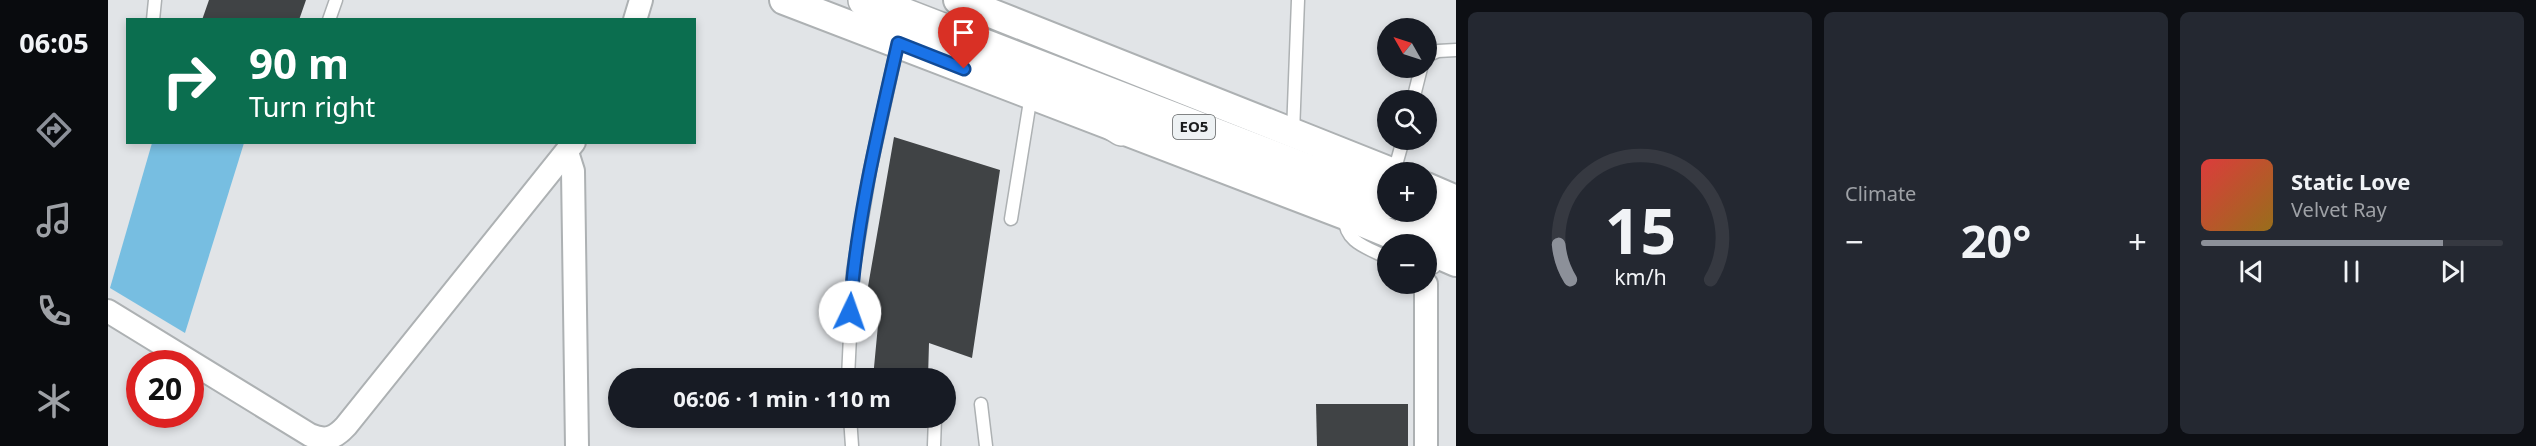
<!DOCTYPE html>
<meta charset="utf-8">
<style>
body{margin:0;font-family:"Noto Sans",sans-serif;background:#242831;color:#f1f3f6;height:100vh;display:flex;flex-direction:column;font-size:22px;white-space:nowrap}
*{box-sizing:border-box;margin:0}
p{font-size:20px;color:#9ea1a6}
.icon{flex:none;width:33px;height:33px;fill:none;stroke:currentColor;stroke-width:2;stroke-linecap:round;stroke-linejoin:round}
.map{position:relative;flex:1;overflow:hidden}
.panel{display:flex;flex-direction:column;gap:12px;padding:12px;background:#0d0f14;width:1080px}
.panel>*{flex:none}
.top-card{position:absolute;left:18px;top:18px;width:570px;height:126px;border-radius:0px;box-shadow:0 3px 9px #0003;background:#0b6e4f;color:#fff;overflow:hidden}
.needle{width:39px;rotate:309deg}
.fabs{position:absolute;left:1269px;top:18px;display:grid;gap:12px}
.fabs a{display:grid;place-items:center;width:60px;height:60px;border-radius:50%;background:#171b24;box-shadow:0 3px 9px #0003;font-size:30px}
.speed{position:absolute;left:18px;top:350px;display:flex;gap:12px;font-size:30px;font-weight:700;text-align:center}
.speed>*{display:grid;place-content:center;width:78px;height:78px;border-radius:50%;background:#171b24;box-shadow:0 3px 9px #0003;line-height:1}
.speed .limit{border:9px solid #d22;background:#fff;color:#111}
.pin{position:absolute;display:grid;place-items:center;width:51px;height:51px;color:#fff;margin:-62px -26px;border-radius:50% 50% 50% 0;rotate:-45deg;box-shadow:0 0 6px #0007}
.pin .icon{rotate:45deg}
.me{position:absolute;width:66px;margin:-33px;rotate:3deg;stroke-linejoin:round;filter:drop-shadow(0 0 4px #0008)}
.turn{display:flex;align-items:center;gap:21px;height:126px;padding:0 24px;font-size:27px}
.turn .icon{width:78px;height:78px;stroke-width:2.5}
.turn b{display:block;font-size:42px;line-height:51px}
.big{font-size:45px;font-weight:700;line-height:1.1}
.panel .widget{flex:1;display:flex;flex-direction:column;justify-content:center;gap:9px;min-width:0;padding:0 21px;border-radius:9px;background:#242831}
.panel .dial{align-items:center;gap:0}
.dial svg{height:156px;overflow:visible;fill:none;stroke:#363941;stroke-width:7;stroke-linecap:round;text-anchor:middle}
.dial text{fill:#f1f3f6;stroke:none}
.song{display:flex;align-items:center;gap:18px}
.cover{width:72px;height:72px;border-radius:9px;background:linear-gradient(135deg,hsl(0 70% 55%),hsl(40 70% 35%))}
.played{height:6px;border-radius:3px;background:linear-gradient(90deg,#8c9099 80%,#363941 80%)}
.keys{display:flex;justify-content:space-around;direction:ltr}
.heat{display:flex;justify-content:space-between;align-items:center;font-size:33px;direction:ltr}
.panel .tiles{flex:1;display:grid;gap:12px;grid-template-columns:repeat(3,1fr)}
.trip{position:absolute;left:500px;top:368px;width:348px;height:60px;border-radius:30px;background:#171b24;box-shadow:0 3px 9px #0003;font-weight:700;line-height:60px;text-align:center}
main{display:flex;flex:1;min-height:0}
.tab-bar{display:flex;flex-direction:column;width:108px;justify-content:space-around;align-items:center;background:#090b0e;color:#9ea1a6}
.tab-bar .icon{width:42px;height:42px}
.tab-bar .current{color:#8c9099}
.tab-bar b{font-size:27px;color:#f1f3f6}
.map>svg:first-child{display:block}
</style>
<main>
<nav class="tab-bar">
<b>06:05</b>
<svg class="icon current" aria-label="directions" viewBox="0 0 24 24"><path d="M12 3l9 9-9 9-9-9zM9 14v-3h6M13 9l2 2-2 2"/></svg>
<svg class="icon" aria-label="music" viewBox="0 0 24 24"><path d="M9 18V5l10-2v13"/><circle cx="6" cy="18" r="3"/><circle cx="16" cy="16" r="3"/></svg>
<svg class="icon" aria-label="phone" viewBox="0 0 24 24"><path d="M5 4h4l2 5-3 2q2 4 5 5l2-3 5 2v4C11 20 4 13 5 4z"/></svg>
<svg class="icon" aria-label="climate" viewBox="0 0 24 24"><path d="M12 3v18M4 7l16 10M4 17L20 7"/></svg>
</nav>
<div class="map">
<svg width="1348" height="446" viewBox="0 0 1348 446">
<rect width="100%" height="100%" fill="#e1e4e7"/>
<polygon fill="#77bee1" points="44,143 136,143 77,333 2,288"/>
<g fill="#404345">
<polygon points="101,0 198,0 191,20 94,20"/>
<polygon points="786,137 892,170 864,358 821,343 820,378 765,378 770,325 754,321"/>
<polygon points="1208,404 1300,404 1300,446 1209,446"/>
</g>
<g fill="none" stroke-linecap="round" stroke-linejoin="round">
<g stroke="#adb1b3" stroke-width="15">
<g id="service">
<polyline points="45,20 47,0"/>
<polyline points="221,20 228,0"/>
<polyline points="1318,56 1330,51 1348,50"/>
<polyline points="1305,100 1313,68"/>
<polyline points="1185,133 1190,0"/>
<polyline points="1286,172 1295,140"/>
<path d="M1237,216C1235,242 1260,248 1280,258"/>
<polyline points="903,219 923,95"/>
<polyline points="1318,271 1326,267 1332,255"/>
<polyline points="740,378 745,272 762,170 790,43"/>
<polyline points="873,404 878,446"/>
<polyline points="742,417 744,446"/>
<polyline points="826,446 827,417"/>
</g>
</g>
<g stroke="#adb1b3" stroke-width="26">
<g id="minor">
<polyline points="527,20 533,0"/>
<polyline points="459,152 465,171 469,446"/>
<path d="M0,311L202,435C218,442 227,438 238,426L466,142"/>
<polyline points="1318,446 1318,284"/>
</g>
</g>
<g stroke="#adb1b3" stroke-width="32">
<g id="tertiary">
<polyline points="676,0 1237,215 1307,244"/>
<polyline points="850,0 1283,172"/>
<polyline points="1318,187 1348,200"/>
<polyline points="1318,249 1348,262"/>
</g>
</g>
<g stroke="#adb1b3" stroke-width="36">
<g id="primary">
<polyline points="757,0 1280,202"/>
<polyline points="957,93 1014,129"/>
<polyline points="1302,212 1348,231"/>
</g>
</g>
<use href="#service" stroke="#fff" stroke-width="12"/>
<use href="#minor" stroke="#fff" stroke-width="22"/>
<use href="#tertiary" stroke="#fff" stroke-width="28"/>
<use href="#primary" stroke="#fff" stroke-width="33"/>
</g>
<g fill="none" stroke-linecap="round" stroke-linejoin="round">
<g stroke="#114b97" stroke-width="15">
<path id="route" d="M742,312C748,221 770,132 790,43L856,69"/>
</g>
<use href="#route" stroke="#1a73e8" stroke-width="10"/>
</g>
<g text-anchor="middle" stroke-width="6" stroke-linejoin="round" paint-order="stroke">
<rect fill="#eef2f4" stroke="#595c5d" stroke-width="1.5" x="1065" y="115" width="42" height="24" rx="4.5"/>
<g font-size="15" font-weight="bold" fill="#191b1c">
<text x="1086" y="132">ΕΟ5</text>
</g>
</g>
</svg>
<div class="fabs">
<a><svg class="needle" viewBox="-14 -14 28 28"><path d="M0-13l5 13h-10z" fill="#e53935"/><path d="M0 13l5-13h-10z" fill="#9ea1a6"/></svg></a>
<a><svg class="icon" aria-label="search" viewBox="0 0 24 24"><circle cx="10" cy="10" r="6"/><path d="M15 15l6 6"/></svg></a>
<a>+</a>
<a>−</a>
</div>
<div class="speed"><div class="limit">20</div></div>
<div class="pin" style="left:856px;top:69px;background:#d93025"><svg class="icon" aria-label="arrive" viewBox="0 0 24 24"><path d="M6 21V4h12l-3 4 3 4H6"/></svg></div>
<svg class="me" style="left:742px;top:312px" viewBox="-20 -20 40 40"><circle r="19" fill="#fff"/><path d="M0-13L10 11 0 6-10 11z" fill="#1a73e8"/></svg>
<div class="trip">06:06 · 1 min · 110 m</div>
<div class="top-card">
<div class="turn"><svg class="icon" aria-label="right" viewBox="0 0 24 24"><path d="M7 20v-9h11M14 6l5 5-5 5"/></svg><div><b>90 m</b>Turn right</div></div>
</div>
</div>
<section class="panel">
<div class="tiles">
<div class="widget dial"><svg viewBox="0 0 100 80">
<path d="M14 69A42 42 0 1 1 86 69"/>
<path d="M14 69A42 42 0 0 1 8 51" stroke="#8c9099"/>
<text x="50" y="56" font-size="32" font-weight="700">15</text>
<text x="50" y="72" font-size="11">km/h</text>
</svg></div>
<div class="widget"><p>Climate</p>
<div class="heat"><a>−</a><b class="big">20°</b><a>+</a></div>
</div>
<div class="widget">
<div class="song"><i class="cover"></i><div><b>Static Love</b><p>Velvet Ray</p></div></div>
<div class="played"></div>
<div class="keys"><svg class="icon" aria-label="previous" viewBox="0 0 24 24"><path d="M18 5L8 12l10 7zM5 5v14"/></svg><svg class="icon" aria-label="pause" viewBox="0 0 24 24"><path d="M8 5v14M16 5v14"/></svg><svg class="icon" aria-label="next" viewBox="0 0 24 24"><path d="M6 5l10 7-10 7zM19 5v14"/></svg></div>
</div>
</div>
</section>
</main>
